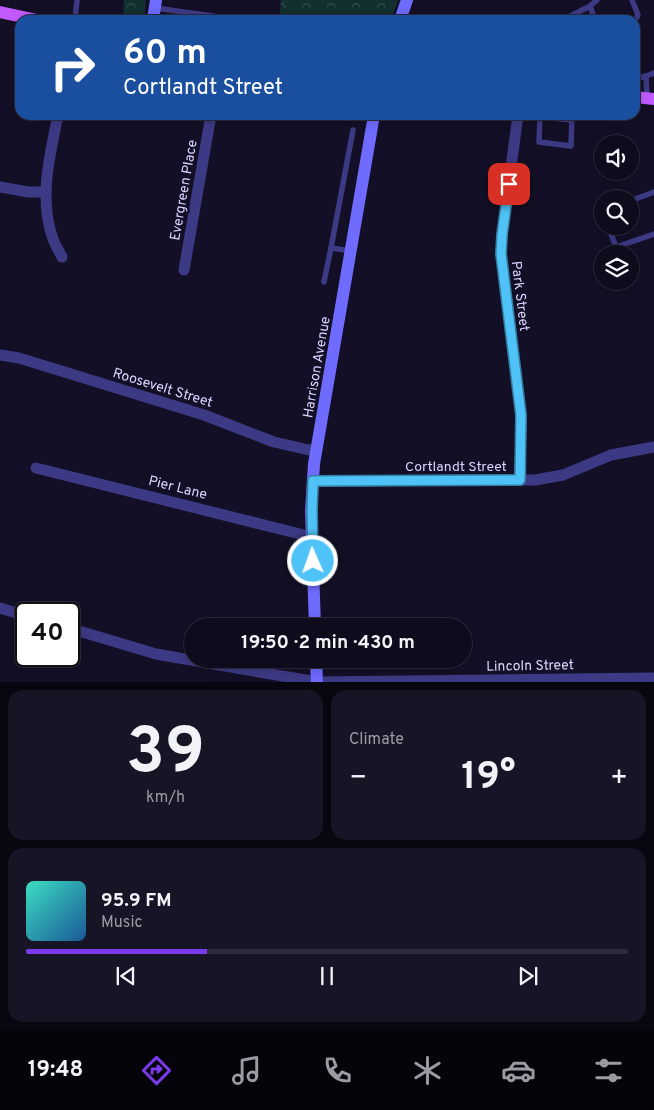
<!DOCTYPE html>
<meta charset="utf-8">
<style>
body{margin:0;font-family:Overpass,sans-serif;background:#171425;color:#f1f3f6;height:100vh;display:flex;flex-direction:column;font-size:19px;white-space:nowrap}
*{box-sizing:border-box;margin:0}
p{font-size:16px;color:#9b9ba3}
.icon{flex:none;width:28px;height:28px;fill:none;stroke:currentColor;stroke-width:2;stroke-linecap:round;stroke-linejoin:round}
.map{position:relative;height:682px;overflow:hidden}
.side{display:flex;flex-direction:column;gap:8px;padding:8px;background:#08060f;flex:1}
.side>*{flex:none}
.top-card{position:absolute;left:15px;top:15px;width:625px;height:105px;border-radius:15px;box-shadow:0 2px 12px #0003,0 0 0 1px #2e2b3b;background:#1a4fa0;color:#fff;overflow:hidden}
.buttons{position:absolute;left:594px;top:135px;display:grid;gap:10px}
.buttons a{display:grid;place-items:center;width:45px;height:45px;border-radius:50%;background:#0e0b1c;box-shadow:0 2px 12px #0003,0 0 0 1px #2e2b3b;font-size:25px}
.speed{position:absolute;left:15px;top:602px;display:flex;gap:10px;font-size:25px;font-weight:700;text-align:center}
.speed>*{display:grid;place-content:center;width:65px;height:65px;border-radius:50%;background:#0e0b1c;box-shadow:0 2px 12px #0003,0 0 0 1px #2e2b3b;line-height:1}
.speed .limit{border:2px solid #111;border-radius:8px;background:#fff;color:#111}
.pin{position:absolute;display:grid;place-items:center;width:42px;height:42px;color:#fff;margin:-21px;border-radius:10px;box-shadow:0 2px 8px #0006}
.me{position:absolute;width:55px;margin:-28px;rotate:358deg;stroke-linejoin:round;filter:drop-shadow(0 0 4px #0008)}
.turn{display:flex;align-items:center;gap:18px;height:105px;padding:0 25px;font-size:22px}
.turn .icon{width:65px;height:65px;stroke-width:2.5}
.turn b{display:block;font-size:35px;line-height:42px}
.big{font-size:38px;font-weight:700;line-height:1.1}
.side .tile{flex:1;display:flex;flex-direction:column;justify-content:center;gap:8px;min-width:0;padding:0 18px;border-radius:15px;background:#171425}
.side .dial{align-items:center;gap:0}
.dial b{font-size:65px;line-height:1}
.song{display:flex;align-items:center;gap:15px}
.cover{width:60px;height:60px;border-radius:8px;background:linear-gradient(135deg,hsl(170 70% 55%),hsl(210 70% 35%))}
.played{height:5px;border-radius:2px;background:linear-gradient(90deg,#7c3aed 30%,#2e2b3b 30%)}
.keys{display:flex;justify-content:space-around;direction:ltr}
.heat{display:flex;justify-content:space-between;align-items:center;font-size:28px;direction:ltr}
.side .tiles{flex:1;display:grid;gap:8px;grid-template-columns:1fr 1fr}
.tile:last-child{grid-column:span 2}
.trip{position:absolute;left:184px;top:618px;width:288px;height:50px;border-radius:25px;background:#0e0b1c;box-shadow:0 2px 12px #0003,0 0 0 1px #2e2b3b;font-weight:700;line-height:50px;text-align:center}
.tabs{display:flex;height:80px;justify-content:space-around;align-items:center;background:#06040b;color:#9b9ba3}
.tabs .icon{width:35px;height:35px}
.tabs .on{color:#7c3aed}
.tabs b{font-size:22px;color:#f1f3f6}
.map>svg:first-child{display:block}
</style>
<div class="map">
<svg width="654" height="683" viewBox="0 0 654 683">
<defs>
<pattern id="forest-crowns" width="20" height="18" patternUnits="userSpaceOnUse" patternTransform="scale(1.25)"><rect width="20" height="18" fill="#12302f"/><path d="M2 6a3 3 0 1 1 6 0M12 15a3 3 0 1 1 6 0" fill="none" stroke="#344d4e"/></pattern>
</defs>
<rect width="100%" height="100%" fill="#130f26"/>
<g fill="url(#forest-crowns)">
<polygon points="124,0 146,0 144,20 123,20"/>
<polygon points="281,0 398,0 391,20 279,20"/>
</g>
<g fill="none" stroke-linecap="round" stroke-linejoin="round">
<g stroke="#3d3a85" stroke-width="5.5">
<polyline points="632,0 638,15 635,21"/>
<polyline points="155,8 213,16"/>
<polyline points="75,20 77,0"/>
<polyline points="563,20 590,6"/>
<polyline points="595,20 590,6 597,0"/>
<polyline points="635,79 646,76"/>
<polyline points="647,98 646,76 654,73"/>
<polyline points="572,120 540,117 539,142 571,146 572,115"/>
<polyline points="630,201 654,192"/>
<polyline points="608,226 616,247 654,234"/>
<polyline points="351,251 331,248 353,130"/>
<polyline points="324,282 331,248"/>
</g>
<g stroke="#3d3a85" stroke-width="11">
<path d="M58,115C50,155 39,196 52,236C54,243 58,250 62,257"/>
<polyline points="518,115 502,235 501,254 521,415 520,480"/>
<polyline points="0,187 28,192 46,192"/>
<polyline points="184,270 211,115"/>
<polyline points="0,355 19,358 204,415 274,442 309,450 317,449"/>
<polyline points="36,468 312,537"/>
<polyline points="313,481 535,480 563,475 611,455 654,447"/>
<polyline points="0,608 26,616"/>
<polyline points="69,628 156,654 317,682 654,678"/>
</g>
<g stroke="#6f6bff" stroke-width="12">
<polyline points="153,20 156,0"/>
<polyline points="400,20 407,0"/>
<polyline points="315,626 311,511 314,464 374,115"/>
<polyline points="316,659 317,683"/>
</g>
<g stroke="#c25bff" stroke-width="12">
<polyline points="0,12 37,20"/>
<polyline points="635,97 654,99"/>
</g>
</g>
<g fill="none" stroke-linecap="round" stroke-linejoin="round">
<g stroke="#337fa1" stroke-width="12">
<polyline id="route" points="313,561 312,510 313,481 520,480 521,415 501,254 502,235 509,184"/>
</g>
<use href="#route" stroke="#4fc3f7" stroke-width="9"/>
</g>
<g text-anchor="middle" stroke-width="5" stroke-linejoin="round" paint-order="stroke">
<g font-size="14" fill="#d9d4ff" stroke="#130f26">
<text transform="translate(183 190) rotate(-80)" y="5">Evergreen Place</text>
<text transform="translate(521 296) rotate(83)" y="5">Park Street</text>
<text transform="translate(316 367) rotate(-80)" y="5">Harrison Avenue</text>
<text transform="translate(163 387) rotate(17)" y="5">Roosevelt Street</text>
<text x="456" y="471">Cortlandt Street</text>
<text transform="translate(178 487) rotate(14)" y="5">Pier Lane</text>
<text transform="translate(530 665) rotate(-1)" y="5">Lincoln Street</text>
</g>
</g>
</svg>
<div class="buttons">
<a><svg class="icon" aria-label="sound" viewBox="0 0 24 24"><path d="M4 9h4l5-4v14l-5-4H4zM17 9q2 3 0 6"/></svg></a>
<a><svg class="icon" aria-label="search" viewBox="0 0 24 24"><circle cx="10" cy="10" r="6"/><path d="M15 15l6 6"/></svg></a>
<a><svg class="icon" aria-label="layers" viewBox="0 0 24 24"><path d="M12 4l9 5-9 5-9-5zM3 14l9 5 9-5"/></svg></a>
</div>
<div class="speed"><div class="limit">40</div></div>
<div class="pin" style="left:509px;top:184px;background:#d93025"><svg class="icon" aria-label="arrive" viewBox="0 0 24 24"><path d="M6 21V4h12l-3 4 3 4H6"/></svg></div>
<svg class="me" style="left:313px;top:561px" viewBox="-20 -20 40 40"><circle r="17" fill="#4fc3f7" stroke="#fff" stroke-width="3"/><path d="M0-11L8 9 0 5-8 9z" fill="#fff"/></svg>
<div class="trip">19:50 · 2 min · 430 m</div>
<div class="top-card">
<div class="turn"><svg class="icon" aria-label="right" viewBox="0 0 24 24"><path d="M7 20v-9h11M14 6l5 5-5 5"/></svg><div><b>60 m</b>Cortlandt Street</div></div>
</div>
</div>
<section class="side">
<div class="tiles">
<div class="tile dial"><b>39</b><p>km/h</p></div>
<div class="tile"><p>Climate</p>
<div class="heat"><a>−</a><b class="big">19°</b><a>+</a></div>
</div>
<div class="tile">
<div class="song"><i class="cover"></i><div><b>95.9 FM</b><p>Music</p></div></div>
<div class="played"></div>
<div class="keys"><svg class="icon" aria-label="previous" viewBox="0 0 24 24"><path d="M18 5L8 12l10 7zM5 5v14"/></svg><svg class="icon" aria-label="pause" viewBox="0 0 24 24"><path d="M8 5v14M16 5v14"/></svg><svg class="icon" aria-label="next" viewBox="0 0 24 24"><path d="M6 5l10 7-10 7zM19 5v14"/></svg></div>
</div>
</div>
</section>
<nav class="tabs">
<b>19:48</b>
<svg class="icon on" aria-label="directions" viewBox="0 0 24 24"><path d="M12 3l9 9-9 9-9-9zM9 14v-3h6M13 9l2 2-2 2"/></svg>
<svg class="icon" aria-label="music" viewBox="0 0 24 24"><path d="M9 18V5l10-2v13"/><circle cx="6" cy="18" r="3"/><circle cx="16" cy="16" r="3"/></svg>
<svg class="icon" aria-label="phone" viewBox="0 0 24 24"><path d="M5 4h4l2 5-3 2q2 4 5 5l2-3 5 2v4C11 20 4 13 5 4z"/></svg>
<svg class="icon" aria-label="climate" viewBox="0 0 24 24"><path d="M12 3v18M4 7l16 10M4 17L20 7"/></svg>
<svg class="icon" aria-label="car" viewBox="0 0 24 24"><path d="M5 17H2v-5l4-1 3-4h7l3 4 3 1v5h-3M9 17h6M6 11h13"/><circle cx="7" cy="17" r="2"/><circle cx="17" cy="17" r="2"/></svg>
<svg class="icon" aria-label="filters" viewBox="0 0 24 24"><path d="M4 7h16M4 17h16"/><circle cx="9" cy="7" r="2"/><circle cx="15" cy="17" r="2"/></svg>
</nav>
